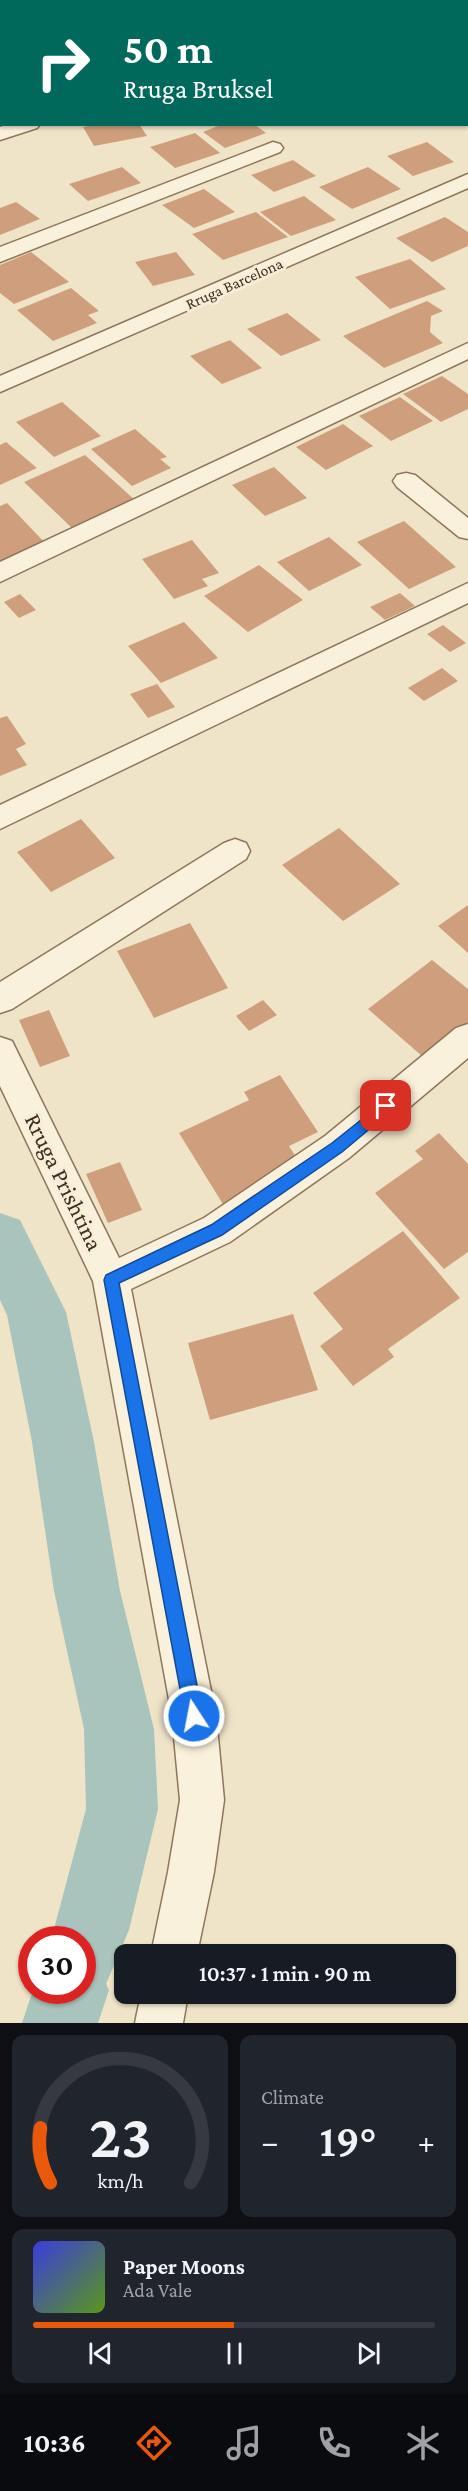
<!DOCTYPE html>
<meta charset="utf-8">
<style>
body{margin:0;font-family:"Crimson Pro",serif;background:#20242c;color:#f1f3f6;height:100vh;display:flex;flex-direction:column;font-size:22px;white-space:nowrap}
*{box-sizing:border-box;margin:0}
p{font-size:20px;color:#9ea1a6}
.icon{flex:none;width:33px;height:33px;fill:none;stroke:currentColor;stroke-width:2;stroke-linecap:round;stroke-linejoin:round}
.map{position:relative;height:2023px;overflow:hidden}
.panel{display:flex;flex-direction:column;gap:12px;padding:12px;background:#0d0f14;flex:1}
.panel>*{flex:none}
.guide{position:absolute;left:0px;top:0px;width:468px;height:126px;box-shadow:0 2px 4px #0004;background:#00695c;color:#fff;overflow:hidden}
.speed{position:absolute;left:18px;top:1926px;display:flex;gap:12px;font-size:30px;font-weight:700;text-align:center}
.speed>*{display:grid;place-content:center;width:78px;height:78px;border-radius:50%;background:#171b24;box-shadow:0 2px 4px #0004;line-height:1}
.speed .limit{border:9px solid #d22;background:#fff;color:#111}
.pin{position:absolute;display:grid;place-items:center;width:51px;height:51px;color:#fff;margin:-26px;border-radius:12px;box-shadow:0 3px 9px #0006}
.me{position:absolute;width:66px;margin:-33px;rotate:349deg;stroke-linejoin:round;filter:drop-shadow(0 0 4px #0008)}
.turn{display:flex;align-items:center;gap:21px;height:126px;padding:0 24px;font-size:27px}
.turn .icon{width:78px;height:78px;stroke-width:2.5}
.turn b{display:block;font-size:42px;line-height:51px}
.big{font-size:45px;font-weight:600;line-height:1.1}
.panel .card{flex:1;display:flex;flex-direction:column;justify-content:center;gap:9px;min-width:0;padding:0 21px;border-radius:12px;background:#20242c}
.panel .dial{align-items:center;gap:0}
.dial svg{height:156px;overflow:visible;fill:none;stroke:#363941;stroke-width:7;stroke-linecap:round;text-anchor:middle}
.dial text{fill:#f1f3f6;stroke:none}
.song{display:flex;align-items:center;gap:18px}
.cover{width:72px;height:72px;border-radius:9px;background:linear-gradient(135deg,hsl(240 70% 55%),hsl(90 70% 35%))}
.played{height:6px;border-radius:3px;background:linear-gradient(90deg,#ea580c 50%,#363941 50%)}
.keys{display:flex;justify-content:space-around;direction:ltr}
.heat{display:flex;justify-content:space-between;align-items:center;font-size:33px;direction:ltr}
.panel .tiles{flex:1;display:grid;gap:12px;grid-template-columns:1fr 1fr}
.card:last-child{grid-column:span 2}
.trip{position:absolute;left:114px;top:1944px;width:342px;height:60px;border-radius:12px;background:#171b24;box-shadow:0 2px 4px #0004;font-weight:600;line-height:60px;text-align:center}
.tab-bar{display:flex;height:96px;justify-content:space-around;align-items:center;background:#090b0e;color:#9ea1a6}
.tab-bar .icon{width:42px;height:42px}
.tab-bar .active{color:#ea580c}
.tab-bar b{font-size:27px;color:#f1f3f6}
.map>svg:first-child{display:block}
</style>
<div class="map">
<svg width="468" height="2023" viewBox="0 0 468 2023">
<rect width="100%" height="100%" fill="#f0e4c8"/>
<g fill="none" stroke-linecap="round" stroke-linejoin="round">
<polygon fill="#a9c4bc" fill-rule="evenodd" points="0,1213 20,1220 66,1312 94,1442 120,1591 154,1729 158,1809 129,1930 106,1984 109,1990 98,2023 22,2023 33,1990 82,1990 82,1940 51,1940 86,1809 84,1729 54,1591 32,1442 7,1315 0,1300"/>
</g>
<g fill="#cf9f7d">
<polygon points="100,124 139,124 147,136 94,146 83,127"/>
<polygon points="223,124 254,124 266,133 225,148 203,132"/>
<polygon points="195,133 220,153 175,168 150,147"/>
<polygon points="427,142 454,162 413,176 387,156"/>
<polygon points="293,160 316,176 274,192 251,175"/>
<polygon points="122,167 141,183 88,201 69,184"/>
<polygon points="368,167 401,189 352,209 319,187"/>
<polygon points="204,189 235,212 194,228 162,205"/>
<polygon points="304,196 336,220 291,236 260,212"/>
<polygon points="16,202 40,219 0,235 0,208"/>
<polygon points="256,212 288,237 223,260 192,234"/>
<polygon points="445,217 468,232 468,246 432,262 396,238"/>
<polygon points="31,252 69,282 14,304 0,293 0,265"/>
<polygon points="176,252 195,275 153,286 135,262"/>
<polygon points="410,259 446,289 390,309 355,277"/>
<polygon points="71,288 99,311 88,315 97,323 53,341 17,310"/>
<polygon points="427,301 443,311 431,316 430,332 443,343 384,368 343,336"/>
<polygon points="287,313 321,340 281,356 247,329"/>
<polygon points="230,340 262,368 222,384 190,356"/>
<polygon points="442,376 468,394 468,409 441,422 403,394"/>
<polygon points="400,397 433,421 391,441 359,416"/>
<polygon points="62,402 101,436 54,457 16,422"/>
<polygon points="343,424 373,446 326,470 296,447"/>
<polygon points="135,429 167,457 160,459 171,468 132,486 91,449"/>
<polygon points="6,442 37,468 0,485 0,445"/>
<polygon points="85,455 136,501 74,530 24,482"/>
<polygon points="274,467 307,498 265,516 232,485"/>
<polygon points="7,503 47,545 0,565 0,506"/>
<polygon points="404,521 456,567 409,589 357,542"/>
<polygon points="329,537 362,565 309,591 277,562"/>
<polygon points="192,540 219,573 202,579 208,586 174,599 142,559"/>
<polygon points="259,565 303,600 248,632 204,596"/>
<polygon points="400,593 415,606 385,620 370,607"/>
<polygon points="20,594 36,610 19,618 4,602"/>
<polygon points="184,622 218,658 161,683 128,646"/>
<polygon points="443,625 466,643 450,652 427,634"/>
<polygon points="442,668 458,681 424,701 408,688"/>
<polygon points="157,684 175,707 148,718 130,694"/>
<polygon points="7,716 26,744 16,749 27,765 0,776 0,718"/>
<polygon points="81,819 115,858 51,892 17,852"/>
<polygon points="339,828 400,884 343,921 282,865"/>
<polygon points="468,905 468,953 438,926"/>
<polygon points="190,923 228,988 154,1018 117,951"/>
<polygon points="432,960 468,989 468,1032 430,1063 368,1009"/>
<polygon points="263,1000 277,1015 249,1031 236,1016"/>
<polygon points="49,1010 70,1056 40,1067 19,1020"/>
<polygon points="280,1075 318,1132 289,1146 303,1168 229,1214 179,1133 249,1100 244,1092"/>
<polygon points="439,1133 468,1164 468,1252 444,1269 375,1193 423,1159 415,1151"/>
<polygon points="120,1162 142,1210 108,1223 86,1174"/>
<polygon points="403,1231 460,1298 388,1349 394,1357 353,1386 320,1346 343,1329 313,1293"/>
<polygon points="293,1314 318,1390 210,1420 188,1343"/>
</g>
<g fill="none" stroke-linecap="round" stroke-linejoin="round">
<g stroke="#8d765c" stroke-width="3">
<g id="minor">
<polygon points="3,0 22,0 2,2"/>
<polygon points="9,124 40,124 37,128 0,140 0,127"/>
<polygon points="273,142 280,144 283,148 280,152 0,262 0,247"/>
<polygon points="468,174 468,188 0,392 0,376"/>
<polygon points="468,343 468,359 0,582 0,562"/>
<polygon points="406,473 415,475 468,518 468,539 459,537 397,487 393,481 397,475"/>
<polygon points="468,583 468,603 0,829 0,805"/>
<polygon points="235,839 246,843 250,851 246,859 12,1009 0,1013 0,982 224,843"/>
<polygon points="468,1024 468,1058 349,1158 230,1242 131,1289 216,1716 224,1800 214,1872 197,1954 151,1954 168,1872 180,1800 172,1716 93,1281 0,1086 0,1037 12,1041 119,1258 204,1218 325,1136 456,1028"/>
<polygon points="141,1994 188,1994 183,2023 135,2023"/>
</g>
</g>
<use href="#minor" fill="#faf1dc" fill-rule="evenodd"/>
</g>
<polygon fill="#1a73e8" stroke="#114b97" stroke-width="1.5" points="386,1100 391,1102 393,1106 391,1111 342,1152 222,1235 119,1283 203,1716 201,1722 194,1725 188,1722 185,1716 104,1280 106,1275 211,1225 332,1143"/>
<g text-anchor="middle" stroke-width="6" stroke-linejoin="round" paint-order="stroke">
<g font-size="16" fill="#3d2e20" stroke="#f7eed8">
<text transform="translate(234 283) rotate(-24)" y="6">Rruga Barcelona</text>
</g>
<g font-size="24" fill="#3d2e20" stroke="#f7eed8">
<text transform="translate(64 1182) rotate(64)" y="8">Rruga Prishtina</text>
</g>
</g>
</svg>
<div class="speed"><div class="limit">30</div></div>
<div class="pin" style="left:386px;top:1106px;background:#d93025"><svg class="icon" aria-label="arrive" viewBox="0 0 24 24"><path d="M6 21V4h12l-3 4 3 4H6"/></svg></div>
<svg class="me" style="left:194px;top:1716px" viewBox="-20 -20 40 40"><circle r="17" fill="#1a73e8" stroke="#fff" stroke-width="3"/><path d="M0-11L8 9 0 5-8 9z" fill="#fff"/></svg>
<div class="trip">10:37 · 1 min · 90 m</div>
<div class="guide">
<div class="turn"><svg class="icon" aria-label="right" viewBox="0 0 24 24"><path d="M7 20v-9h11M14 6l5 5-5 5"/></svg><div><b>50 m</b>Rruga Bruksel</div></div>
</div>
</div>
<section class="panel">
<div class="tiles">
<div class="card dial"><svg viewBox="0 0 100 80">
<path d="M14 69A42 42 0 1 1 86 69"/>
<path d="M14 69A42 42 0 0 1 9 41" stroke="#ea580c"/>
<text x="50" y="56" font-size="32" font-weight="700">23</text>
<text x="50" y="72" font-size="11">km/h</text>
</svg></div>
<div class="card"><p>Climate</p>
<div class="heat"><a>−</a><b class="big">19°</b><a>+</a></div>
</div>
<div class="card">
<div class="song"><i class="cover"></i><div><b>Paper Moons</b><p>Ada Vale</p></div></div>
<div class="played"></div>
<div class="keys"><svg class="icon" aria-label="previous" viewBox="0 0 24 24"><path d="M18 5L8 12l10 7zM5 5v14"/></svg><svg class="icon" aria-label="pause" viewBox="0 0 24 24"><path d="M8 5v14M16 5v14"/></svg><svg class="icon" aria-label="next" viewBox="0 0 24 24"><path d="M6 5l10 7-10 7zM19 5v14"/></svg></div>
</div>
</div>
</section>
<nav class="tab-bar">
<b>10:36</b>
<svg class="icon active" aria-label="directions" viewBox="0 0 24 24"><path d="M12 3l9 9-9 9-9-9zM9 14v-3h6M13 9l2 2-2 2"/></svg>
<svg class="icon" aria-label="music" viewBox="0 0 24 24"><path d="M9 18V5l10-2v13"/><circle cx="6" cy="18" r="3"/><circle cx="16" cy="16" r="3"/></svg>
<svg class="icon" aria-label="phone" viewBox="0 0 24 24"><path d="M5 4h4l2 5-3 2q2 4 5 5l2-3 5 2v4C11 20 4 13 5 4z"/></svg>
<svg class="icon" aria-label="climate" viewBox="0 0 24 24"><path d="M12 3v18M4 7l16 10M4 17L20 7"/></svg>
</nav>
